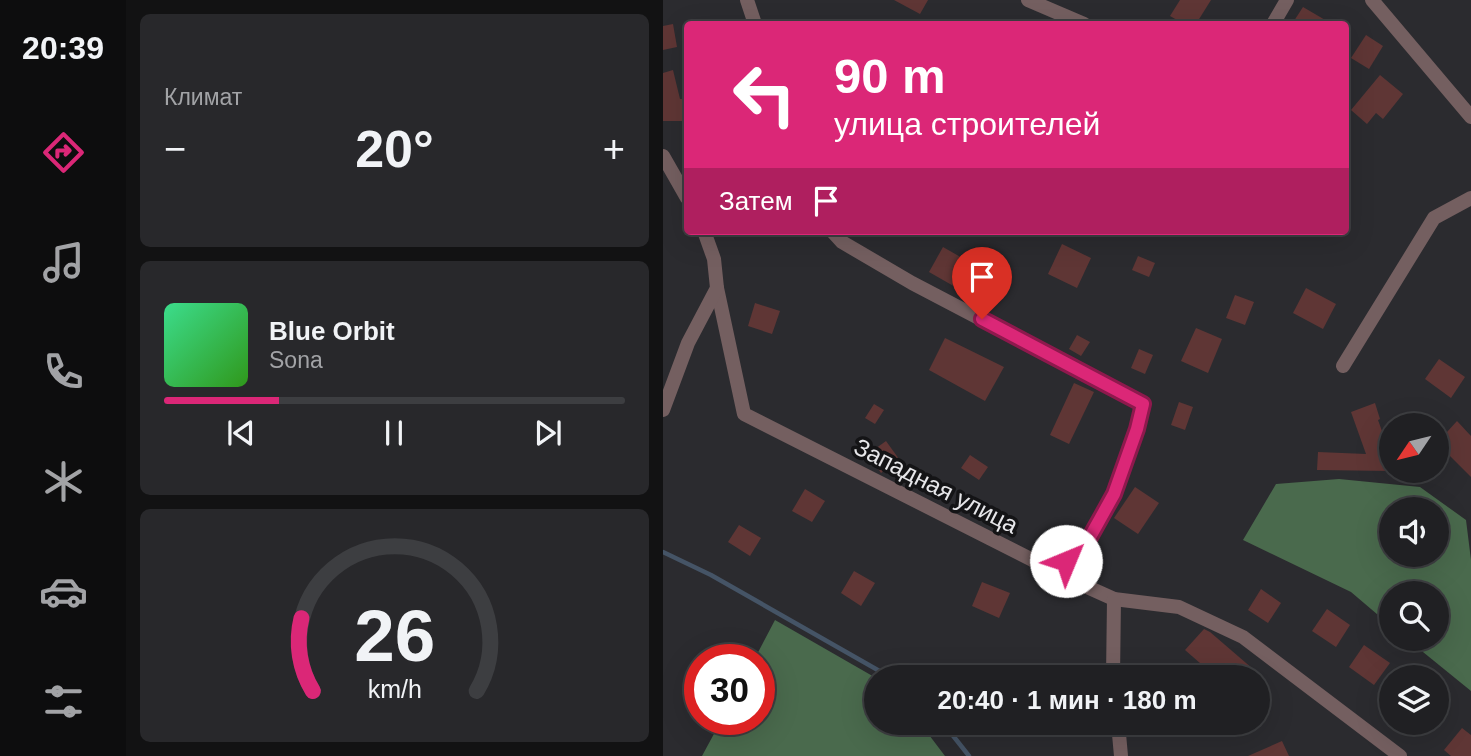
<!DOCTYPE html>
<html lang="ru">
<meta charset="utf-8">
<style>
body{margin:0;font-family:Helvetica,sans-serif;background:#28282b;color:#f1f3f6;height:100vh;display:flex;flex-direction:column;font-size:26px;white-space:nowrap}
*{box-sizing:border-box;margin:0}
p{font-size:23px;color:#a2a3a6}
.icon{flex:none;width:38px;height:38px;fill:none;stroke:currentColor;stroke-width:2;stroke-linecap:round;stroke-linejoin:round}
.map{position:relative;flex:1;overflow:hidden}
.panel{display:flex;flex-direction:column;gap:14px;padding:14px;background:#121213;width:537px}
.panel>*{flex:none}
.hud{position:absolute;left:21px;top:21px;width:665px;height:214px;border-radius:7px;box-shadow:0 7px 28px #0002,0 0 0 2px #3d3e41;background:#db2777;color:#fff;overflow:hidden}
.needle{width:46px;rotate:235deg}
.fabs{position:absolute;left:716px;top:413px;display:grid;gap:14px}
.fabs a{display:grid;place-items:center;width:70px;height:70px;border-radius:50%;background:#202023;box-shadow:0 7px 28px #0002,0 0 0 2px #3d3e41;font-size:35px}
.speed{position:absolute;left:21px;top:644px;display:flex;gap:14px;font-size:35px;font-weight:700;text-align:center}
.speed>*{display:grid;place-content:center;width:91px;height:91px;border-radius:50%;background:#202023;box-shadow:0 7px 28px #0002,0 0 0 2px #3d3e41;line-height:1}
.speed .limit{border:10px solid #d22;background:#fff;color:#111}
.pin{position:absolute;display:grid;place-items:center;width:60px;height:60px;color:#fff;margin:-72px -30px;border-radius:50% 50% 50% 0;rotate:-45deg;box-shadow:0 0 7px #0007}
.pin .icon{rotate:45deg}
.me{position:absolute;width:77px;margin:-38px;rotate:45deg;stroke-linejoin:round;filter:drop-shadow(0 0 5px #0008)}
.turn{display:flex;align-items:center;gap:24px;height:147px;padding:0 35px;font-size:32px}
.turn .icon{width:91px;height:91px;stroke-width:2.5}
.turn b{display:block;font-size:49px;line-height:60px}
.then{display:flex;align-items:center;height:66px;padding:0 35px;background:#0003;gap:14px;font-size:26px}
.big{font-size:52px;font-weight:800;line-height:1.1}
.panel .tile{flex:1;display:flex;flex-direction:column;justify-content:center;gap:10px;min-width:0;padding:0 24px;border-radius:10px;background:#28282b}
.panel .dial{align-items:center;gap:0}
.dial svg{height:182px;overflow:visible;fill:none;stroke:#3d3e41;stroke-width:7;stroke-linecap:round;text-anchor:middle}
.dial text{fill:#f1f3f6;stroke:none}
.song{display:flex;align-items:center;gap:21px}
.cover{width:84px;height:84px;border-radius:10px;background:linear-gradient(135deg,hsl(150 70% 55%),hsl(110 70% 35%))}
.played{height:7px;border-radius:4px;background:linear-gradient(90deg,#db2777 25%,#3d3e41 25%)}
.keys{display:flex;justify-content:space-around;direction:ltr}
.heat{display:flex;justify-content:space-between;align-items:center;font-size:38px;direction:ltr}
.trip{position:absolute;left:201px;top:665px;width:406px;height:70px;border-radius:35px;background:#202023;box-shadow:0 7px 28px #0002,0 0 0 2px #3d3e41;font-weight:800;line-height:70px;text-align:center}
main{display:flex;flex:1;min-height:0}
.dock{display:flex;flex-direction:column;width:126px;justify-content:space-around;align-items:center;background:#0d0d0e;color:#a2a3a6}
.dock .icon{width:49px;height:49px}
.dock .selected{color:#db2777}
.dock b{font-size:32px;color:#f1f3f6}
.map>svg:first-child{display:block}
</style>
<main>
<nav class="dock">
<b>20:39</b>
<svg class="icon selected" aria-label="directions" viewBox="0 0 24 24"><path d="M12 3l9 9-9 9-9-9zM9 14v-3h6M13 9l2 2-2 2"/></svg>
<svg class="icon" aria-label="music" viewBox="0 0 24 24"><path d="M9 18V5l10-2v13"/><circle cx="6" cy="18" r="3"/><circle cx="16" cy="16" r="3"/></svg>
<svg class="icon" aria-label="phone" viewBox="0 0 24 24"><path d="M5 4h4l2 5-3 2q2 4 5 5l2-3 5 2v4C11 20 4 13 5 4z"/></svg>
<svg class="icon" aria-label="climate" viewBox="0 0 24 24"><path d="M12 3v18M4 7l16 10M4 17L20 7"/></svg>
<svg class="icon" aria-label="car" viewBox="0 0 24 24"><path d="M5 17H2v-5l4-1 3-4h7l3 4 3 1v5h-3M9 17h6M6 11h13"/><circle cx="7" cy="17" r="2"/><circle cx="17" cy="17" r="2"/></svg>
<svg class="icon" aria-label="filters" viewBox="0 0 24 24"><path d="M4 7h16M4 17h16"/><circle cx="9" cy="7" r="2"/><circle cx="15" cy="17" r="2"/></svg>
</nav>
<section class="panel">
<div class="tile"><p>Климат</p>
<div class="heat"><a>−</a><b class="big">20°</b><a>+</a></div>
</div>
<div class="tile">
<div class="song"><i class="cover"></i><div><b>Blue Orbit</b><p>Sona</p></div></div>
<div class="played"></div>
<div class="keys"><svg class="icon" aria-label="previous" viewBox="0 0 24 24"><path d="M18 5L8 12l10 7zM5 5v14"/></svg><svg class="icon" aria-label="pause" viewBox="0 0 24 24"><path d="M8 5v14M16 5v14"/></svg><svg class="icon" aria-label="next" viewBox="0 0 24 24"><path d="M6 5l10 7-10 7zM19 5v14"/></svg></div>
</div>
<div class="tile dial"><svg viewBox="0 0 100 80">
<path d="M14 69A42 42 0 1 1 86 69"/>
<path d="M14 69A42 42 0 0 1 9 37" stroke="#db2777"/>
<text x="50" y="56" font-size="32" font-weight="700">26</text>
<text x="50" y="72" font-size="11">km/h</text>
</svg></div>
</section>
<div class="map">
<svg width="808" height="756" viewBox="0 0 808 756">
<rect width="100%" height="100%" fill="#2b2b2f"/>
<g fill="#4a6a4d" fill-rule="evenodd">
<path d="M676,479L757,487L803,520L808,560V691L744,639H774V593H728V626L688,592L580,540L613,484ZM728,509H774V555H728Z"/>
<polygon points="112,620 213,678 214,723 257,723 282,756 39,756 59,719 96,719 96,660 91,660"/>
</g>
<g fill="none" stroke-linecap="round" stroke-linejoin="round">
<g stroke="#455466" stroke-width="4.5">
<polyline points="0,552 48,575 227,677"/>
<polyline points="280,723 306,756"/>
</g>
</g>
<g fill="#5f3635">
<polygon points="231,0 265,0 257,14"/>
<polygon points="517,0 548,0 533,24 521,24 507,16"/>
<polygon points="640,7 669,24 629,24"/>
<polygon points="10,24 14,47 0,50 0,26"/>
<polygon points="703,35 720,46 706,69 688,58"/>
<polygon points="10,70 17,99 22,99 22,121 0,121 0,73"/>
<polygon points="717,75 740,94 720,119 713,113 704,124 688,110"/>
<polygon points="399,244 428,258 414,288 385,274"/>
<polygon points="280,247 308,263 294,288 266,272"/>
<polygon points="475,256 492,263 486,277 469,270"/>
<polygon points="643,288 673,304 660,329 630,313"/>
<polygon points="572,295 591,302 582,325 563,318"/>
<polygon points="92,303 117,311 109,334 85,326"/>
<polygon points="533,328 559,339 545,373 518,361"/>
<polygon points="414,335 427,342 418,356 406,349"/>
<polygon points="282,338 341,367 322,401 266,370"/>
<polygon points="476,349 490,355 482,374 468,368"/>
<polygon points="776,359 802,377 788,398 762,379"/>
<polygon points="411,383 431,392 406,444 387,435"/>
<polygon points="516,402 530,407 522,430 508,425"/>
<polygon points="712,403 717,419 715,420 728,456 728,471 654,470 655,452 703,454 688,412"/>
<polygon points="211,404 221,410 212,424 202,418"/>
<polygon points="794,421 808,436 808,477 774,443"/>
<polygon points="223,441 236,459 218,473 205,454"/>
<polygon points="307,455 325,467 316,480 298,468"/>
<polygon points="472,487 496,503 475,534 451,518"/>
<polygon points="142,489 162,501 149,522 129,511"/>
<polygon points="76,525 98,538 87,556 65,542"/>
<polygon points="191,571 212,583 198,606 178,593"/>
<polygon points="319,582 347,593 336,618 309,606"/>
<polygon points="598,589 618,603 605,623 585,610"/>
<polygon points="664,609 687,625 673,647 649,631"/>
<polygon points="541,629 547,632 590,669 582,677 553,677 522,650"/>
<polygon points="701,645 727,663 711,685 686,667"/>
<polygon points="799,728 808,735 808,756 788,756 781,750"/>
<polygon points="619,741 626,756 585,756"/>
</g>
<g fill="none" stroke-linecap="round" stroke-linejoin="round">
<g stroke="#745f60" stroke-width="14">
<polyline points="84,0 92,24"/>
<polyline points="365,0 421,24"/>
<polyline points="709,0 808,117"/>
<polyline points="610,24 624,0"/>
<polyline points="0,156 24,198"/>
<polyline points="169,231 179,242 249,283 480,404 474,429 451,494 423,546 403,561 386,568"/>
<polyline points="54,288 81,414 411,581 451,599 516,607 580,637 737,756"/>
<polyline points="680,366 771,218 808,198"/>
<polyline points="0,410 25,343 54,288 51,259 41,231"/>
<polyline points="450,677 451,599"/>
<polyline points="455,723 458,756"/>
</g>
</g>
<g fill="none" stroke-linecap="round" stroke-linejoin="round">
<g stroke="#8e194d" stroke-width="18">
<polyline id="route" points="319,319 480,404 474,429 451,494 422,546 403,561"/>
</g>
<use href="#route" stroke="#db2777" stroke-width="12"/>
</g>
<g text-anchor="middle" stroke-width="7" stroke-linejoin="round" paint-order="stroke">
<g font-size="24" fill="#e7e7ea" stroke="#141416">
<text transform="translate(273 486) rotate(27)" y="8">Западная улица</text>
</g>
</g>
</svg>
<div class="fabs">
<a><svg class="needle" viewBox="-14 -14 28 28"><path d="M0-13l5 13h-10z" fill="#e53935"/><path d="M0 13l5-13h-10z" fill="#a2a3a6"/></svg></a>
<a><svg class="icon" aria-label="sound" viewBox="0 0 24 24"><path d="M4 9h4l5-4v14l-5-4H4zM17 9q2 3 0 6"/></svg></a>
<a><svg class="icon" aria-label="search" viewBox="0 0 24 24"><circle cx="10" cy="10" r="6"/><path d="M15 15l6 6"/></svg></a>
<a><svg class="icon" aria-label="layers" viewBox="0 0 24 24"><path d="M12 4l9 5-9 5-9-5zM3 14l9 5 9-5"/></svg></a>
</div>
<div class="speed"><div class="limit">30</div></div>
<div class="pin" style="left:319px;top:319px;background:#d93025"><svg class="icon" aria-label="arrive" viewBox="0 0 24 24"><path d="M6 21V4h12l-3 4 3 4H6"/></svg></div>
<svg class="me" style="left:403px;top:561px" viewBox="-20 -20 40 40"><circle r="19" fill="#fff"/><path d="M0-13L10 11 0 6-10 11z" fill="#db2777"/></svg>
<div class="trip">20:40 · 1 мин · 180 m</div>
<div class="hud">
<div class="turn"><svg class="icon" aria-label="left" viewBox="0 0 24 24"><path d="M17 20v-9H6M10 6l-5 5 5 5"/></svg><div><b>90 m</b>улица строителей</div></div>
<div class="then">Затем<svg class="icon" aria-label="arrive" viewBox="0 0 24 24"><path d="M6 21V4h12l-3 4 3 4H6"/></svg></div>
</div>
</div>
</main>
